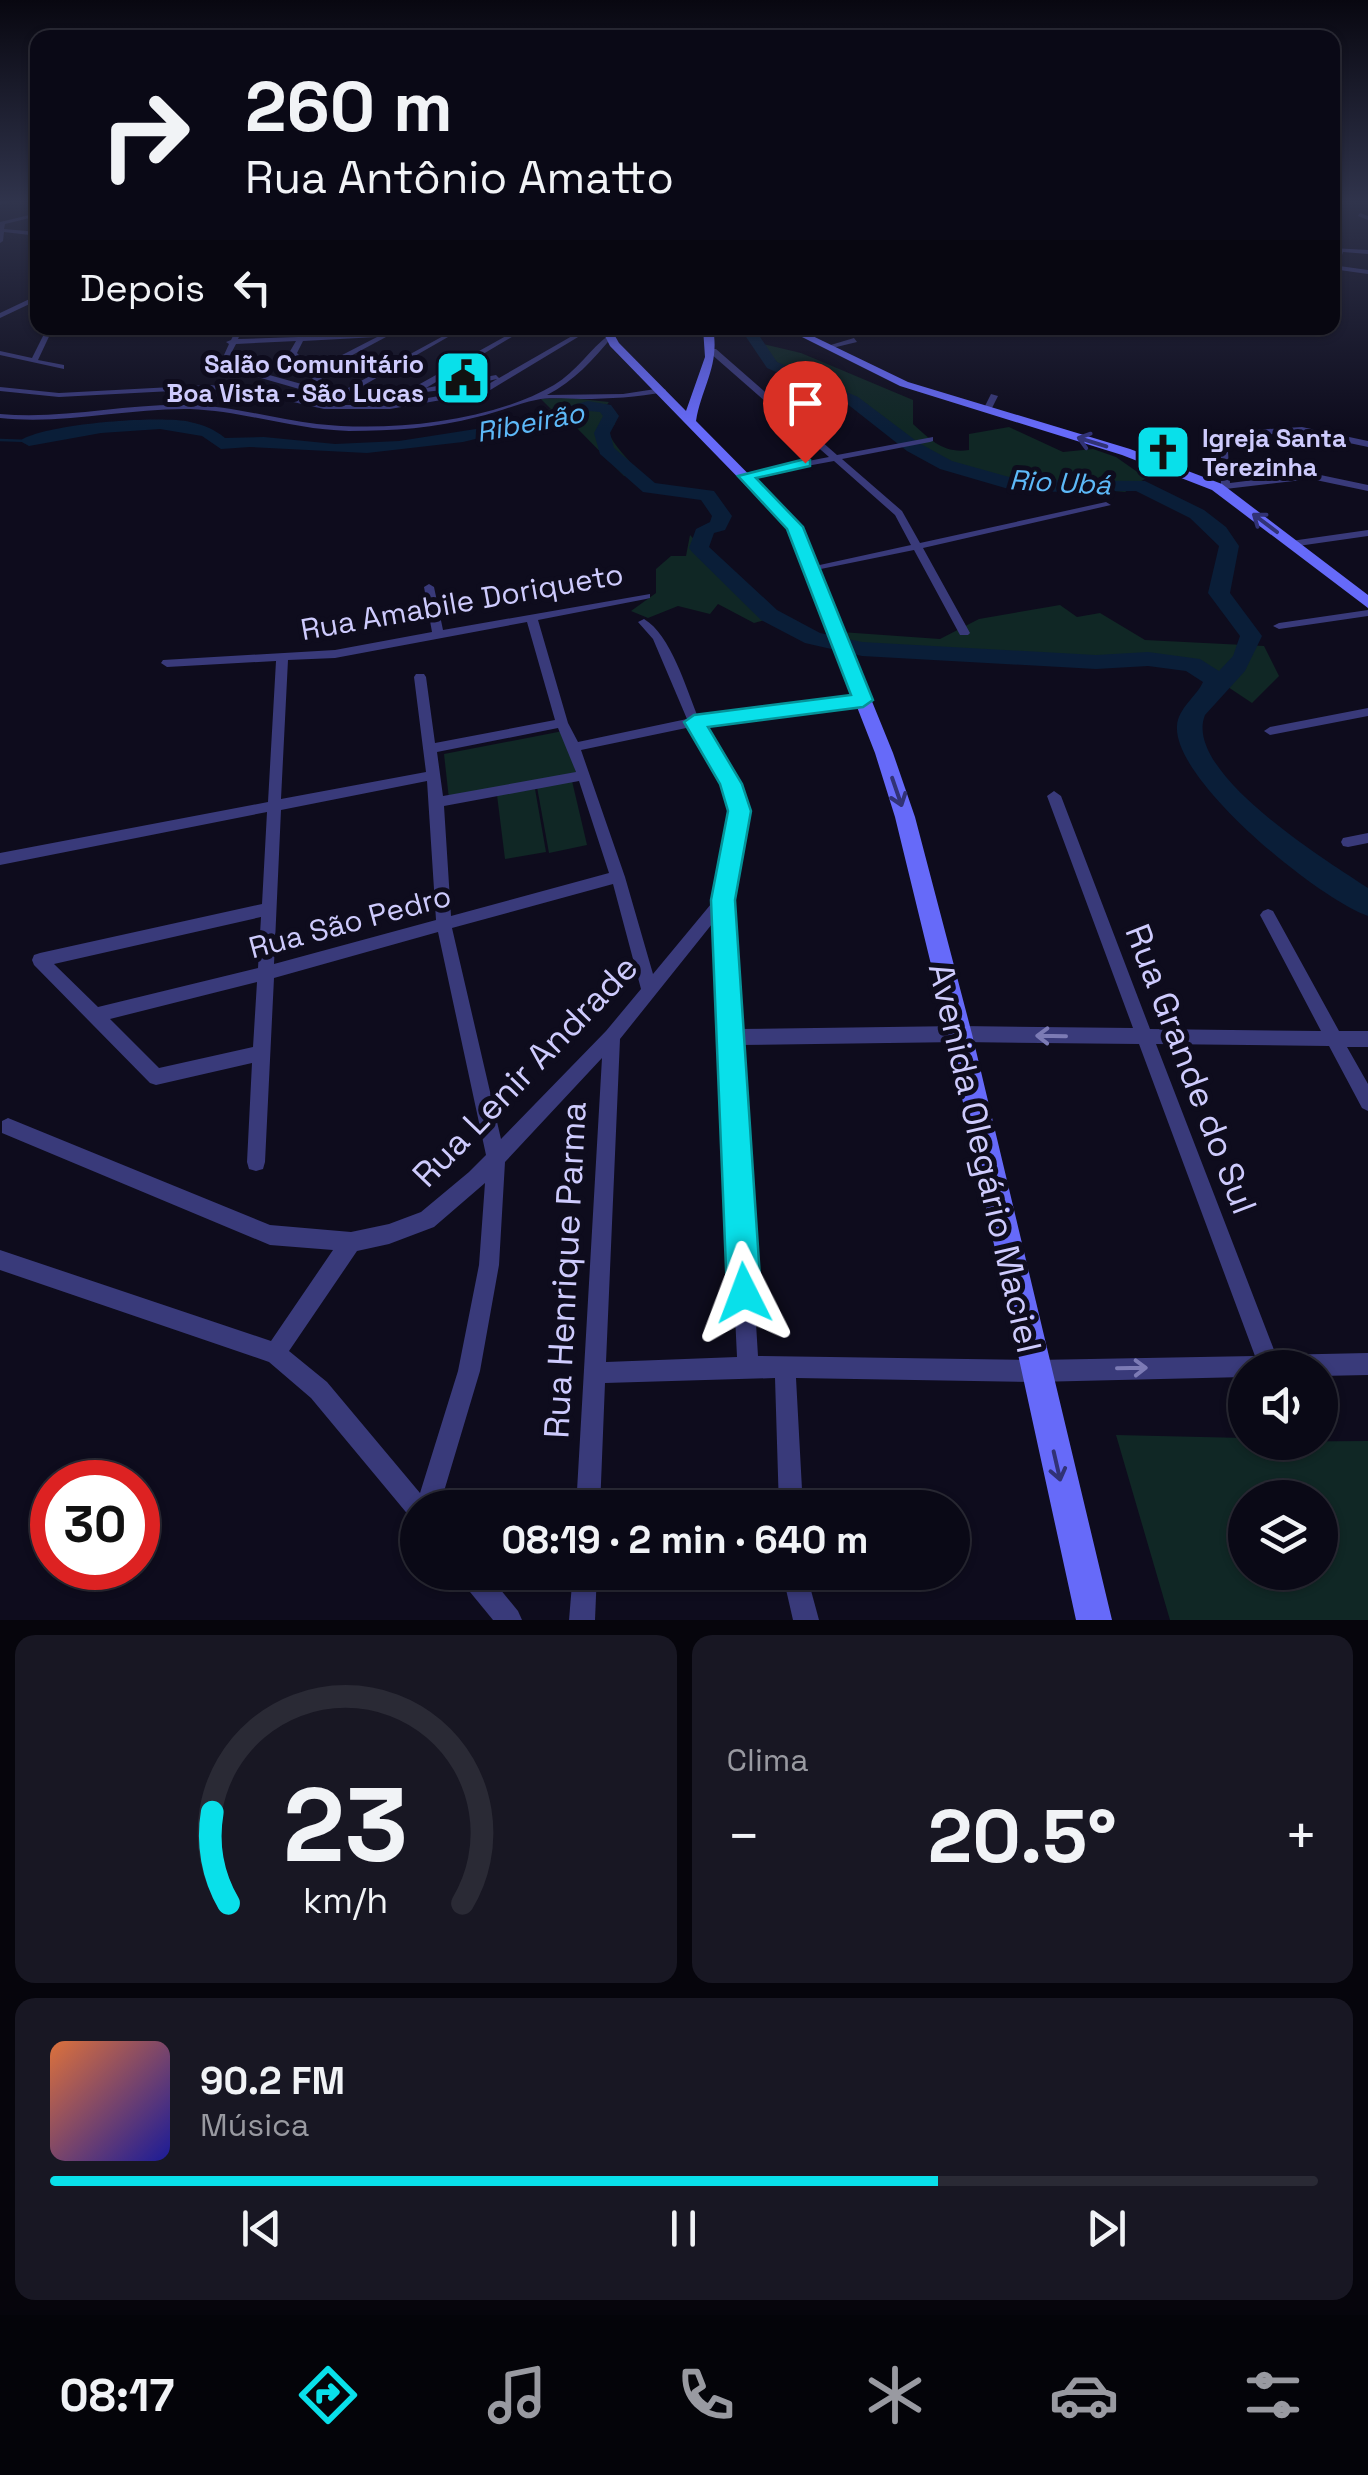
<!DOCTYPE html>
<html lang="pt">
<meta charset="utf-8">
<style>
body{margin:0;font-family:"Space Grotesk",sans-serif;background:#181723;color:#f1f3f6;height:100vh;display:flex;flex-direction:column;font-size:38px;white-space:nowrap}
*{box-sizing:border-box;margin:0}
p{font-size:32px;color:#999aa1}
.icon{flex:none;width:55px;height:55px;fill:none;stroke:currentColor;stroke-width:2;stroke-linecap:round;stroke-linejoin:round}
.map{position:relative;height:1620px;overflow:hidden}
.details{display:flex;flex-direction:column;gap:15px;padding:15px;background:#06050c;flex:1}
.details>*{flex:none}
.top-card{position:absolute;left:30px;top:30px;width:1310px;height:305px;border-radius:20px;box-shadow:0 2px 8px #0004,0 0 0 2px #2a2a35;background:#0a0916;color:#f1f3f6;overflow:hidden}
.controls{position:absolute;left:1228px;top:1350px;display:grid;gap:20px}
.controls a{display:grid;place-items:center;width:110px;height:110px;border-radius:50%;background:#0a0916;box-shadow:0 2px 8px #0004,0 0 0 2px #2a2a35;font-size:50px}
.speed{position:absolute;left:30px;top:1460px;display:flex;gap:20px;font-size:50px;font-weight:700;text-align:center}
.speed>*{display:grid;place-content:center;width:130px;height:130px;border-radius:50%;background:#0a0916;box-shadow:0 2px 8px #0004,0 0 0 2px #2a2a35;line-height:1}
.speed .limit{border:15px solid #d22;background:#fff;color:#111}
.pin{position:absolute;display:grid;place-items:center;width:85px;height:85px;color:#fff;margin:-102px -42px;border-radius:50% 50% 50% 0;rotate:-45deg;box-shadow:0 0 10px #0007}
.pin .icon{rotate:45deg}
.me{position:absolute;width:110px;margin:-55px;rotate:357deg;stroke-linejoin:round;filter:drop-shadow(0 0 8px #0008)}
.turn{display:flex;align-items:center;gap:35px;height:210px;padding:0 50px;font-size:45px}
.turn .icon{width:130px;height:130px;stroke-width:2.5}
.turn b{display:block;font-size:70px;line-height:85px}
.then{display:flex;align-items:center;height:95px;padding:0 50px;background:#0003;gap:20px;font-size:38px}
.big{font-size:75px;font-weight:700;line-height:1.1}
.details .widget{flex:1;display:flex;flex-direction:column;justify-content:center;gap:15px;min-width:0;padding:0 35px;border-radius:20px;background:#181723}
.details .dial{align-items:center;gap:0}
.dial svg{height:260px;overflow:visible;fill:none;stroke:#2a2a35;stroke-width:7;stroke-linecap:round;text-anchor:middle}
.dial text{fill:#f1f3f6;stroke:none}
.song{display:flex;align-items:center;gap:30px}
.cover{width:120px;height:120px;border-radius:15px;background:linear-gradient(135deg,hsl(20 70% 55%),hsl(240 70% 35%))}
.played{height:10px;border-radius:5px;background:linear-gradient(90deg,#09e0ea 70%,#2a2a35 70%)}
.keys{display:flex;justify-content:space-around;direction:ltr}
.heat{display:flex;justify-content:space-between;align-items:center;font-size:55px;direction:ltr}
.details .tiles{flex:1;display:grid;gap:15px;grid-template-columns:1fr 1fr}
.widget:last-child{grid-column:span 2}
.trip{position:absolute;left:400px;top:1490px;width:570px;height:100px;border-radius:50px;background:#0a0916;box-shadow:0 2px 8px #0004,0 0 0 2px #2a2a35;font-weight:700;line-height:100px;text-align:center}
.tab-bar{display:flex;height:160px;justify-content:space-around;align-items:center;background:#040409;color:#999aa1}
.tab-bar .icon{width:70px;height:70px}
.tab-bar .current{color:#09e0ea}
.tab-bar b{font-size:45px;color:#f1f3f6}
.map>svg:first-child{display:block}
</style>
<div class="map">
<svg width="1368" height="1620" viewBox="0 0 1368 1620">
<rect width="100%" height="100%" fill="#0e0c1d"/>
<g fill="#102725" fill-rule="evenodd">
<path d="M755,342L801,353L913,400V424C931,440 944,454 969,450V434L1009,427L1063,452L1093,449L1116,457L1146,478L1125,492L1020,482L954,464L921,447L856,398L818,385L817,379L778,363Z"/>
<path d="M570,398L609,402L605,407L615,413V424L608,431C614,448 629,457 637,473L624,476L573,424L543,420L534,414L551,409L541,399Z"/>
<polygon points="690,535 769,619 754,623 718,604 710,614 678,606 648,618 631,611 656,593 656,569 671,556 686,556"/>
<polygon points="1060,605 1077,617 1100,613 1145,640 1264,646 1279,676 1252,703 1183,657 1104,662 853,647 841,632 940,639 979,619"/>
<polygon points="563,731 577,775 449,799 444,754"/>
<polygon points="572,781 587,845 549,853 537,787"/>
<polygon points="535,789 546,852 505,859 497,795"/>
<path d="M1116,1435L1245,1438V1442L1368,1441V1620H1170ZM1245,1498H1320V1572H1245Z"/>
</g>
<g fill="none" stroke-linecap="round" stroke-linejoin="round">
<polyline stroke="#0a1e38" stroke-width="2.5" points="0,440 29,441"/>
<path fill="#0a1e38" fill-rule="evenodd" d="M740,328H754L777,362L858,397L919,443L952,461L1020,480L1145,481L1204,510L1226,527L1239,546L1230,593L1262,636L1245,671L1205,715C1182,772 1327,861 1368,888V916C1320,900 1173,781 1177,726C1178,708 1197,696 1203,682L1186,671L1148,666L1096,669L862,656L805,643L761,620L692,552L689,548L696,529L710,522L712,516L701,500L643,492L600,454L594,433L603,416L600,412L589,411L463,442L367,453L250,447L221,449L202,436L160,429L101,433L29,446L20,441C43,424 160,415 190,422C204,425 214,429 225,438L264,437L335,444L399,441L495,426L588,401L611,405L619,416L610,433L614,448L655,483L714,491L732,516L725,530L714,533L709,547L777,610L820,633L862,642L1096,655L1148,652L1200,659L1219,671L1233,656L1240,636L1208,593L1219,546L1190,518L1136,491L1019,492L940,469L907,451L846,403L767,368Z"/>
<g fill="#393a7a" fill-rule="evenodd">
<polygon points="38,213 38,216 5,224 4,229 38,232 38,236 4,232 3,241 0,243 0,222"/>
<polygon points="1360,213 1368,216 1368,220 1358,216"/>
<polygon points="1332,248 1368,250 1368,254 1343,252 1335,277 1332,279 1332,267 1338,252 1332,252"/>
<polygon points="38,295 38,300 0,318 0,313"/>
<polygon points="47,328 53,328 38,360 64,365 64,369 0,355 0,351 32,358"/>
<path d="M237,328H243L238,339L298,337L303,328H309L305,336L491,328H527L426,388L496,375L499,378L586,328H593L487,392L390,409H324L258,394L210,389L59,397L0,391V387L59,393L210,385L258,390L324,405H390L482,388L497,379L451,389L348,401L334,399L219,366L229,344L226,342L231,340ZM515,331L418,385V388L345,396L455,333ZM447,334L337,394L317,374L386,337ZM377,337L313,370L297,353L303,341ZM296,341L289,353L323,390L226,363L236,344Z"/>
<polygon points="612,328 709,329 712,331 709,333 610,331"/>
<path d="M610,334L612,337C593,360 574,381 547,395L623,394L662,388L666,390L665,392C637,397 610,399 581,399C567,399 550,397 536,400C516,404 497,413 477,417C436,428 392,431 349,431C295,430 244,411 190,409C126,408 64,425 0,418V414C64,420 126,403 189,405C233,406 274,419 317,424C389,432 491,422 554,385C577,371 590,349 610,334Z"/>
<polygon points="854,338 857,342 828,349 824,347"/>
<polygon points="710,349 716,349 837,455 933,437 933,441 930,442 842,459 902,511 920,543 1106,502 1111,505 923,548 970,633 968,635 960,635 914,550 806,572 806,568 911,545 895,515 834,461 742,478 742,474 745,473 829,457 710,353"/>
<polygon points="991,394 998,396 990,412 984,412 983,410"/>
<polygon points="1302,427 1368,441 1368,447 1302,433 1227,436 1230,483 1311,473 1368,485 1368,491 1311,479 1217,490 1212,487 1221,484 1220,432"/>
<polygon points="1368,530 1368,536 1291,547 1286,544 1291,541"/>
<path d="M429,584L434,587L443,630L650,594V598L646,599L538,620L568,723L578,742L687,719L653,639L638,622L644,619C671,635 686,688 698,717L867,697L869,700L863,704L702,725L738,784L747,811L731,900L738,1029L960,1026L1133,1028L1047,796L1054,791L1061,796L1150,1029L1321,1031L1260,915L1263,911L1268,909L1273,911L1339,1031H1368V1047H1347L1368,1084V1111L1362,1108L1329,1046L1156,1044L1276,1355L1368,1353V1375L1320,1376V1368H1245V1377L1035,1382L796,1378L803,1508H779L775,1378L605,1383L600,1508H576L602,1058L505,1162L499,1265L480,1371L439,1508H418V1521L410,1517L311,1398L269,1362L0,1270V1250L271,1341L333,1250L270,1245L2,1133V1121L8,1118L270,1225L351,1232L389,1224L421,1212L469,1172L486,1155L438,932L274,978L265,1162L263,1169L256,1171L249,1169L247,1162L252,1063L156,1085L150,1083L34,965L32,960L34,955L40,953L262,904L267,812L0,865V853L268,802L276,661L167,667L161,663L163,660L335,650L432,632L424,587ZM527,622L555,720L435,743L426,677L424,674H416L414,677L426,772L281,799L288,660L335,658ZM691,727L724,784L733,811L716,898L653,974L625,877L581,750ZM558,728L576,772L443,796L437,752ZM427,781L436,920L274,964L281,810ZM579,781L609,873L451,916L444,806ZM613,884L641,989L606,1031L501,1139L452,928ZM261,917L258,968L98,1007L54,964ZM716,919L737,1357L606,1362L620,1039ZM257,982L253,1047L159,1068L110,1019ZM960,1042L1139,1044L1255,1356L1035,1360L758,1356L739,1045ZM485,1183L479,1265L458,1371L420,1493L327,1382L289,1351L357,1251L389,1244L434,1227Z"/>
<polygon points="1368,610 1368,616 1279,629 1273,626 1279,623"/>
<polygon points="1368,708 1368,716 1270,735 1264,731 1270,727"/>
<polygon points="1368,833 1368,843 1348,847 1343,846 1341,842 1343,838"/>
<polygon points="458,1572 486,1572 518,1611 522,1620 493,1620 461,1581"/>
<polygon points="573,1572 597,1572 595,1620 569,1620"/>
<polygon points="782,1572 806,1572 819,1620 793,1620"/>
</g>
<g fill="#393a7a" fill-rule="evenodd">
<polygon points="0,202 10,202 0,205"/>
<polygon points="1332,265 1368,270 1368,274 1332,269"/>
</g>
<g fill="#666af9" fill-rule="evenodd">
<path d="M607,328H617L615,336L619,343L686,411L705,357L703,328H713C720,366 702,386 696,421L801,527L893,753L915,817L972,1034L1112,1620H1076L948,1034L895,817L875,753L787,528L610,346L605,336Z"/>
<polygon points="784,328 796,328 908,382 1130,449 1222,484 1368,595 1368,608 1212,490 1122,455 900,386"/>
</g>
</g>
<polygon fill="#2b254a" points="1158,427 1181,449 1175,462 1157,455 1153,440"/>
<polygon fill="#3d375e" stroke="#544e77" stroke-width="2.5" points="1158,427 1174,432 1181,449 1163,442"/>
<defs><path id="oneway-shaft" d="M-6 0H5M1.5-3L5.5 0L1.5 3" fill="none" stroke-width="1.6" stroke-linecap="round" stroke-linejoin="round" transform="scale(2.5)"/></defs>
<g stroke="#313275">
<use href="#oneway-shaft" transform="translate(1092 442) rotate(-163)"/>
<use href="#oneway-shaft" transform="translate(1265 523) rotate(-143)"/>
<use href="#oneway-shaft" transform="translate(897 792) rotate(71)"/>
<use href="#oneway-shaft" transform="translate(1057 1466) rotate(77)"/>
</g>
<g stroke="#7c7bb5">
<use href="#oneway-shaft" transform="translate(1051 1036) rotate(-179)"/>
<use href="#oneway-shaft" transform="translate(1132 1368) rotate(-1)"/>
</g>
<linearGradient id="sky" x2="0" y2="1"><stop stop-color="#080710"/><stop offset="0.47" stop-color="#30344c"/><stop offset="1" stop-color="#30344c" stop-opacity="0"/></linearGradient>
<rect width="1368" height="429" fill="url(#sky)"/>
<polygon fill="#09e0ea" stroke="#069298" stroke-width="2.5" points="805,459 810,460 810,466 756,478 803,527 873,700 863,707 708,727 742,784 751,811 735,900 761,1293 756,1305 744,1310 732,1305 727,1293 711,900 728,811 720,784 684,722 694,715 851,695 787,529 738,476"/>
<defs>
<g id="civic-square" transform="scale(2.875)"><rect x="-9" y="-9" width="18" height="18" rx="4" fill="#09e0ea" stroke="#0e0c1d"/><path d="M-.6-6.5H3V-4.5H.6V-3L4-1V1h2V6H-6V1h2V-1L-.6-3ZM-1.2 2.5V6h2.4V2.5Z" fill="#111"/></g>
<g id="church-square" transform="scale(2.875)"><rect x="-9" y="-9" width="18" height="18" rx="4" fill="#09e0ea" stroke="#0e0c1d"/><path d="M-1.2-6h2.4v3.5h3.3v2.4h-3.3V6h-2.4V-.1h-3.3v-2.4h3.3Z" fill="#111"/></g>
</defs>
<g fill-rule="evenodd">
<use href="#civic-square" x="463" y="378"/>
<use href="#church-square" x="1163" y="452"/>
</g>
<g text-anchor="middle" stroke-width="10" stroke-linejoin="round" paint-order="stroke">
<g font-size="25" font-weight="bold" fill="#cecbfd" stroke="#0e0c1d" text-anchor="end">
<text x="424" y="373">Salão Comunitário<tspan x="424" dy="29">Boa Vista - São Lucas</tspan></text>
<text x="1202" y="447" text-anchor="start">Igreja Santa<tspan x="1202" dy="29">Terezinha</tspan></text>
</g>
<g font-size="28" font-style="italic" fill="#5db9f8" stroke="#0e0c1d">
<text transform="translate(530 422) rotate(-11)" y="10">Ribeirão</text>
<text transform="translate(1060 482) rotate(3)" y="10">Rio Ubá</text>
</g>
<g font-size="30" fill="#cecbfd" stroke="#0e0c1d">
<text transform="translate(462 602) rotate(-10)" y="10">Rua Amabile Doriqueto</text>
<text transform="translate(350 922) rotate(-15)" y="10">Rua São Pedro</text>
</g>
<g font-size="35" fill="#cecbfd" stroke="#0e0c1d">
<text transform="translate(1191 1069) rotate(69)" y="12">Rua Grande do Sul</text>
<text transform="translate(525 1071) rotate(-46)" y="12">Rua Lenir Andrade</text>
<text transform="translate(985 1158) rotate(77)" y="12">Avenida Olegário Maciel</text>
<text transform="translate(565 1270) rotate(-87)" y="12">Rua Henrique Parma</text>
</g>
</g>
</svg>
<div class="controls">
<a><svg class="icon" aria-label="sound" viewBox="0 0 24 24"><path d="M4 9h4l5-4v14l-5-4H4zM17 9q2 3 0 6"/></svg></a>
<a><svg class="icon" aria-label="layers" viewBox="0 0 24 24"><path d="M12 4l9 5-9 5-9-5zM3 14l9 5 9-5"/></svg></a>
</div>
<div class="speed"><div class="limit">30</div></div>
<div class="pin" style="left:805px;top:463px;background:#d93025"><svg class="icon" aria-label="arrive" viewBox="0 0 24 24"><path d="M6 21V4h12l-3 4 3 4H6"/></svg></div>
<svg class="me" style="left:744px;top:1293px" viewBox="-20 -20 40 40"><path d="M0-17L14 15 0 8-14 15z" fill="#09e0ea" stroke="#fff" stroke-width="4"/></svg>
<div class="trip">08:19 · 2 min · 640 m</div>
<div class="top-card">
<div class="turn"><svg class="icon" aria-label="right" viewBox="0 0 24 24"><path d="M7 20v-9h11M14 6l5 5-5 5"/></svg><div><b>260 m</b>Rua Antônio Amatto</div></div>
<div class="then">Depois<svg class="icon" aria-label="left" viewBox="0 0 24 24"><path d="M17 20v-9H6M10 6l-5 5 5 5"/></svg></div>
</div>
</div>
<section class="details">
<div class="tiles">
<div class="widget dial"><svg viewBox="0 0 100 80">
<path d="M14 69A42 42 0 1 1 86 69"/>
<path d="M14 69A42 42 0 0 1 9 41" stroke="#09e0ea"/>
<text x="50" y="56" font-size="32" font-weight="700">23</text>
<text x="50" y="72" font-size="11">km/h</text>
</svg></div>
<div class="widget"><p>Clima</p>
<div class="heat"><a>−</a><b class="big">20.5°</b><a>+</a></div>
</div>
<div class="widget">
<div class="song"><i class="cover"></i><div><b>90.2 FM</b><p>Música</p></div></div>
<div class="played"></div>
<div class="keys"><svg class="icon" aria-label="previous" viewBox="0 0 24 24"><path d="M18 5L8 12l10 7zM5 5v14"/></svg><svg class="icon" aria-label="pause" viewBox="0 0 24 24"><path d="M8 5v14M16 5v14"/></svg><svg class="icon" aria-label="next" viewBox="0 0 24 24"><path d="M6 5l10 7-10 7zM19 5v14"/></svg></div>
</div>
</div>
</section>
<nav class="tab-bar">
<b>08:17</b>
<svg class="icon current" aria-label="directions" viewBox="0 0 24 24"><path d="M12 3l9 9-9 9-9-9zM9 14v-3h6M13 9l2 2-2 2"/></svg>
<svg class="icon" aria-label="music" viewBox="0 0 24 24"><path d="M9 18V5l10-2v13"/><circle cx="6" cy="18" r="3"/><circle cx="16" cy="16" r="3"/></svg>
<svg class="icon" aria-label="phone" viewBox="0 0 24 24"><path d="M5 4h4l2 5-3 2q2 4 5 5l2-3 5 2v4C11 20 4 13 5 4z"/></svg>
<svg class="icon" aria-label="climate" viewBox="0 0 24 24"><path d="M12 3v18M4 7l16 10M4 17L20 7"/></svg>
<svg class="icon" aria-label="car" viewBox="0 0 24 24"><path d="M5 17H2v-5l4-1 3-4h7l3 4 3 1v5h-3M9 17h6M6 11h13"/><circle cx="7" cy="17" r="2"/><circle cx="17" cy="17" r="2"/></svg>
<svg class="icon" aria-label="filters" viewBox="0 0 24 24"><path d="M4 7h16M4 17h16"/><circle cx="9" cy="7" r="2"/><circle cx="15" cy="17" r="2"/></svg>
</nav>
